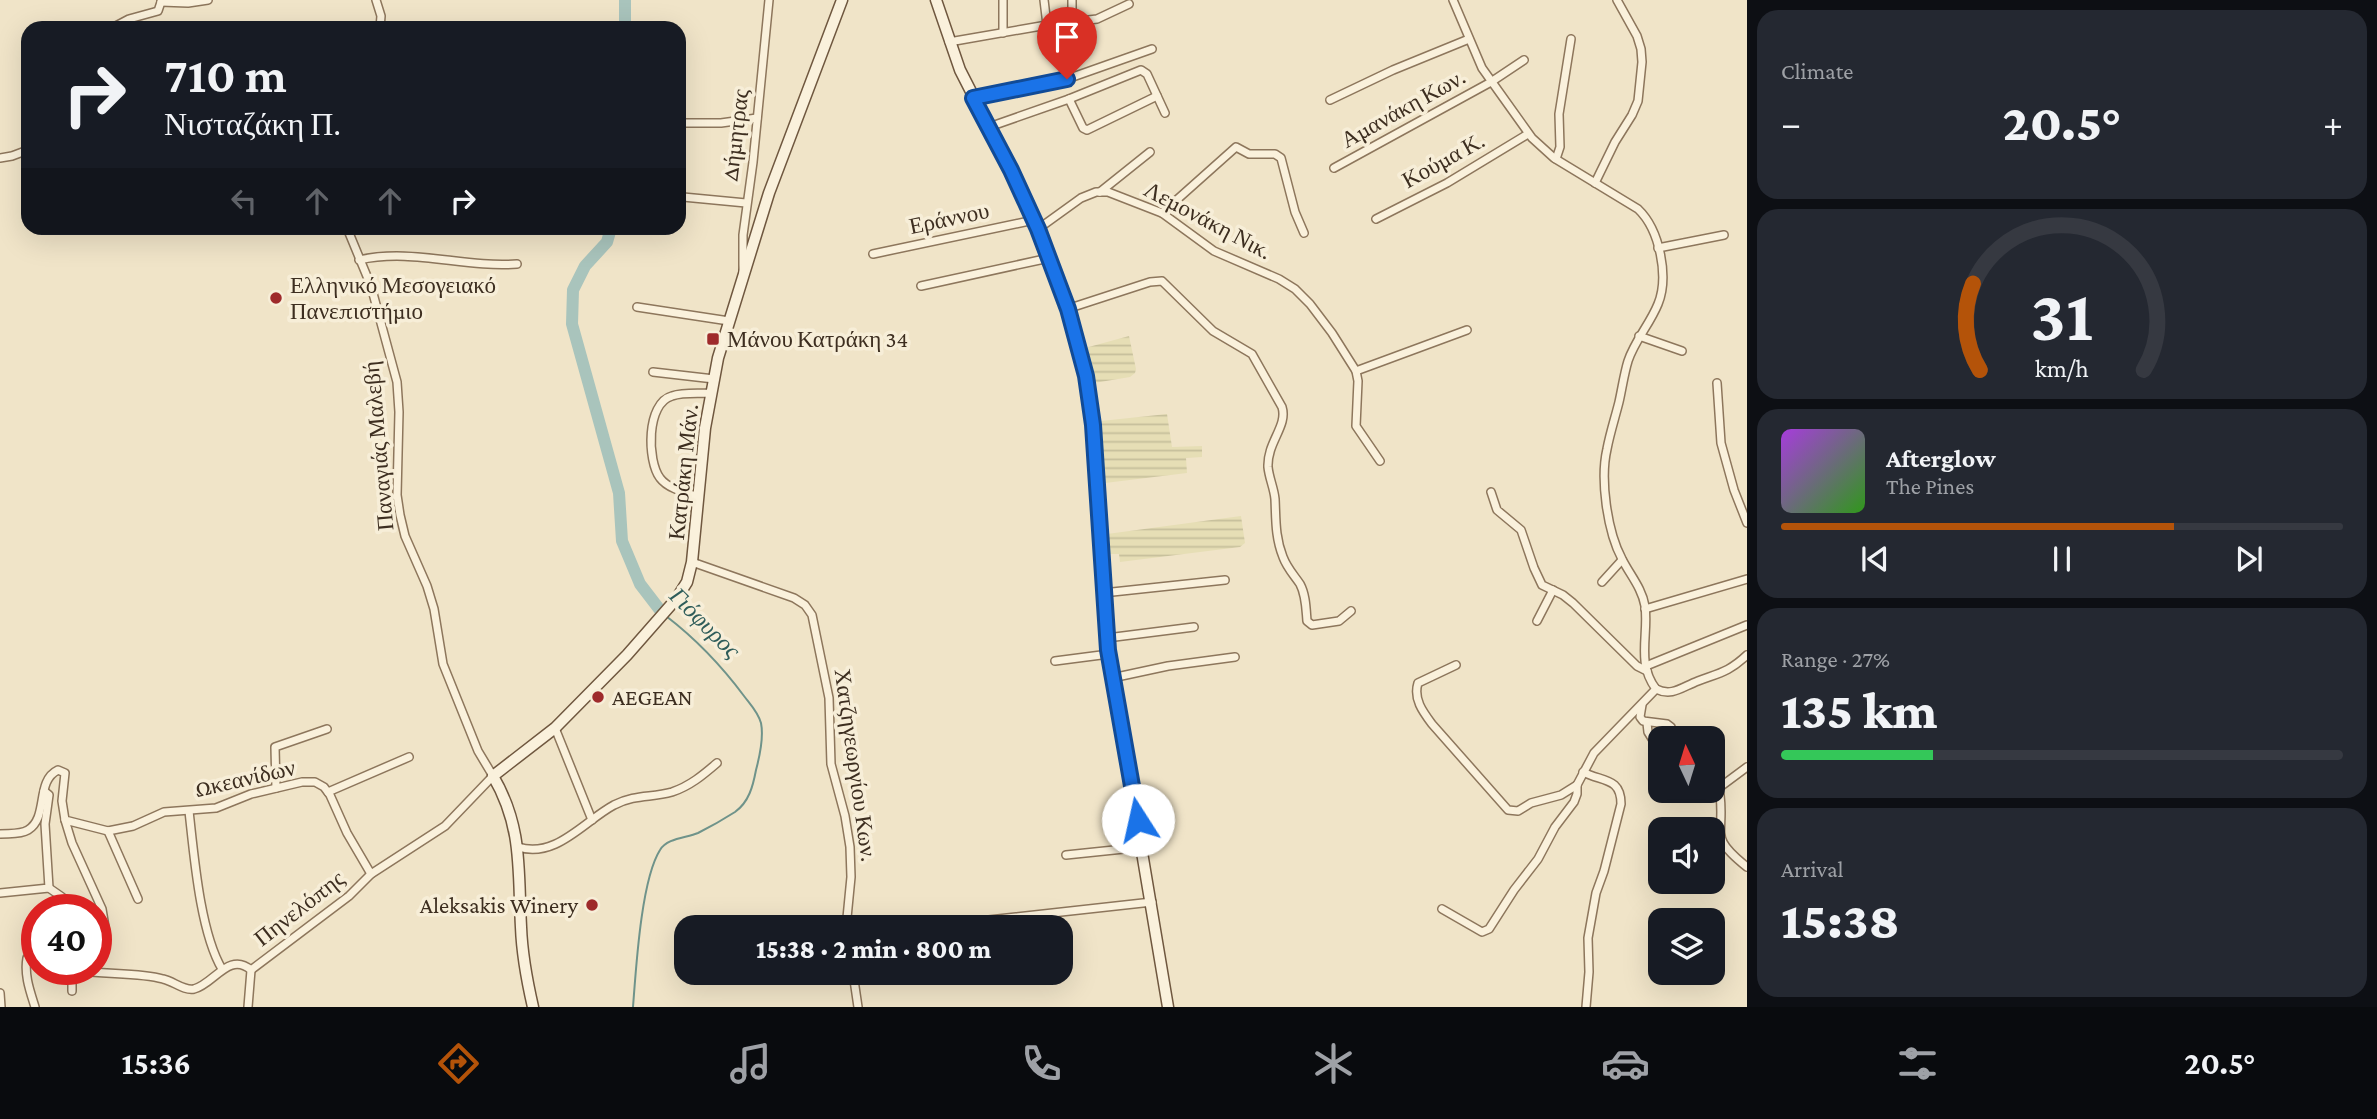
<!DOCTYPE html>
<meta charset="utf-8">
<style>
body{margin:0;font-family:"Crimson Pro",serif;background:#242831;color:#f1f3f6;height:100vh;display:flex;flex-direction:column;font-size:26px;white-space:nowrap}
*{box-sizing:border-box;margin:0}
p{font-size:23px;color:#9ea1a6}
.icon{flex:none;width:38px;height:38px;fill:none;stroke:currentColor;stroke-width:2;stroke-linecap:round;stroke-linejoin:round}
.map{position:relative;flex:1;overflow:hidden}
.details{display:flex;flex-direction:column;gap:10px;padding:10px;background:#0d0f14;width:630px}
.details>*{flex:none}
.hud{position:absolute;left:21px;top:21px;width:665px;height:214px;border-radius:21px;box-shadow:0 7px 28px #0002;background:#171b24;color:#f1f3f6;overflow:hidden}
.needle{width:46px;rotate:356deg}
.tools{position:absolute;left:1648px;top:726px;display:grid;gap:14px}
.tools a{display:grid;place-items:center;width:77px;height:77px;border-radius:14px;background:#171b24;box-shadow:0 7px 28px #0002;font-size:35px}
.speed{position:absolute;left:21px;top:894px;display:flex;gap:14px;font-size:35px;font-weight:700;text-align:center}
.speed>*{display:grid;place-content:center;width:91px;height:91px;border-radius:50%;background:#171b24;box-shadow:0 7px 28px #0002;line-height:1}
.speed .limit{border:10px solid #d22;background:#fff;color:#111}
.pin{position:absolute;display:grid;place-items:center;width:60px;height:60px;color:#fff;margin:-72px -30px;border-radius:50% 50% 50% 0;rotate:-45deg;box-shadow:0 0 7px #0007}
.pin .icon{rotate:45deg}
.me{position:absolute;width:77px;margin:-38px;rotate:350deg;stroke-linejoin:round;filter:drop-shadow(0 0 5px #0008)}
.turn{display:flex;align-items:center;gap:24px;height:147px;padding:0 28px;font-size:32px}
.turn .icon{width:91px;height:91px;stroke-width:2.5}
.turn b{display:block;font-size:49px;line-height:60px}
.lanes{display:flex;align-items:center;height:66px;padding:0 28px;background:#0003;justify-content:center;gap:35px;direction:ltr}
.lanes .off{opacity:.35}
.big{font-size:52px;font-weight:800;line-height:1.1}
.details .card{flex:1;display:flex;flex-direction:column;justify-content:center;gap:10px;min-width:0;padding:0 24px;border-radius:21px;background:#242831}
.details .dial{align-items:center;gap:0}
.dial svg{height:182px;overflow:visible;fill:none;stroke:#363941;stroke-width:7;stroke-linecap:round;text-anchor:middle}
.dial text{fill:#f1f3f6;stroke:none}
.song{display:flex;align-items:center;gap:21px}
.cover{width:84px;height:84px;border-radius:10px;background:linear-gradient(135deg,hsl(280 70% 55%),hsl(110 70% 35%))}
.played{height:7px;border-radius:4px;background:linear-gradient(90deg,#b45309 70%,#363941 70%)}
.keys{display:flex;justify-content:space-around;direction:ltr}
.heat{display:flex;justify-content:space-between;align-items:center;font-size:38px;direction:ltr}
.charge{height:10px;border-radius:5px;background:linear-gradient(90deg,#34c759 27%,#363941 0)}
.trip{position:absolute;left:674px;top:915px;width:399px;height:70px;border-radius:21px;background:#171b24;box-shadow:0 7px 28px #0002;font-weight:800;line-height:70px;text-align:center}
.tab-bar{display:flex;height:112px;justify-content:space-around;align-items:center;background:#090b0e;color:#9ea1a6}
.tab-bar .icon{width:49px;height:49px}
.tab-bar .selected{color:#b45309}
.tab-bar b{font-size:32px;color:#f1f3f6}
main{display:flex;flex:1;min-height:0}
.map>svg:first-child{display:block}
</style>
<main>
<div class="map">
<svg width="1747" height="1007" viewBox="0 0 1747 1007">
<defs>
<pattern id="farmland-rules" width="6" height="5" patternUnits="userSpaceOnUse" patternTransform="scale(1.75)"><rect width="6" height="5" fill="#e6deb5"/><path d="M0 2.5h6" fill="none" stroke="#c6bf9b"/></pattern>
</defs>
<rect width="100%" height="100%" fill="#f0e4c8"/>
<g fill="url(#farmland-rules)">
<polygon points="1129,336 1136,369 1135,373 1130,377 1094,383 1085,348"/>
<polygon points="1167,414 1172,447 1202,446 1202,457 1186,458 1187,473 1105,483 1101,421"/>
<polygon points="1241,516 1245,543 1240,547 1120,562 1119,554 1108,554 1107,534"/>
</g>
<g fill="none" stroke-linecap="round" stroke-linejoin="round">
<path stroke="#6f938a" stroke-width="2" d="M633,1007C636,969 641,880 660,850C667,838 686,838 698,833C710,827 724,819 735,812C749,802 753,786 756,770C760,755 764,738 761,723C758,712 750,704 744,696C721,665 696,639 666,616"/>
<g stroke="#a9c4bc" stroke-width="12">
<polyline points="625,28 625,0"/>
<polyline points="611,228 607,242 585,266 573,290 572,324 619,493 622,541 640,584 663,614"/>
</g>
<g stroke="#8d765c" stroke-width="10">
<g id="street">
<polyline points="376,0 381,16 380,28"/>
<polyline points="1044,0 1047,25"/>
<path d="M1453,0L1482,68L1532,138L1554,158L1638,209C1660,230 1669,277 1658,304C1650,324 1635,340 1628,361C1624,374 1622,389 1619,402C1615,418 1610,433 1607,449C1600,479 1607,531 1622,559C1630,575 1642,588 1645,606C1649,634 1636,663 1656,689"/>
<polyline points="161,2 188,3 208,0"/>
<polyline points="1072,22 1072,0"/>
<polyline points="112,28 129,19 158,11 161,2"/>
<polyline points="1003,33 1003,0"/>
<polyline points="949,42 1047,25 1097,19 1129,4"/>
<polyline points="973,98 1067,79 1152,49"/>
<polyline points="1069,99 1083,128 1087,130 1157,96"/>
<polyline points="1330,100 1393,70 1469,39"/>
<polyline points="681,123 721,123 757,118"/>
<polyline points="989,127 1069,99 1141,70 1147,74 1165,113"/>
<polyline points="0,158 12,156 28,150"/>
<polyline points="1556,159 1560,147 1559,114 1571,39"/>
<polyline points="1334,168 1491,82 1524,60"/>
<polyline points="1595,183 1615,142 1632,115 1638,101 1642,62 1641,49 1637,36 1617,0"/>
<polyline points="1100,192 1150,152"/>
<polyline points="683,197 746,203"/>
<polyline points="1162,213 1236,147 1249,154 1275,154 1281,158 1295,212 1304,233"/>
<polyline points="1376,219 1447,183 1528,134"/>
<polyline points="1038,229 1081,198 1096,192 1108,192 1162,213 1214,251 1279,279 1295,289 1310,304 1332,333 1356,371 1358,381 1356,426 1380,461"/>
<polyline points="1658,248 1724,235"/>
<polyline points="873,254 1034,220"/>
<path d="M359,260C412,248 464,268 517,264"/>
<polyline points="743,273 743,235 753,162 769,0"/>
<polyline points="921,286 1049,258"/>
<polyline points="637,307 729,321"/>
<path d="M1067,309L1150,282L1162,281L1213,331L1252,354L1282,407C1288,426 1267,442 1268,467C1269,478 1274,488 1275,499C1276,519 1275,537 1283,557C1287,568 1294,575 1300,584C1306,595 1306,609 1307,621L1312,625L1339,621L1351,611"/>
<polyline points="1639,336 1682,351"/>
<polyline points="1356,371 1467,330"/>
<polyline points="653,372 714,379"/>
<polyline points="1717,383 1721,443 1734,490 1747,523"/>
<polyline points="1491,492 1497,510 1521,530 1534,568 1542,585 1563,595 1573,603 1637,666 1647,671"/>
<path d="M699,497C687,493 668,489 660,478C647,461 646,403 672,396C684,392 698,394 710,393"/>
<polyline points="692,562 794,598 805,605 812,615 829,698 831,764 845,816 850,847 851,877 846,928"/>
<polyline points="1602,582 1622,560"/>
<polyline points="1103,593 1225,580"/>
<polyline points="1645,609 1747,579"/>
<polyline points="1537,621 1553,590"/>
<polyline points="1107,638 1194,627"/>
<polyline points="1055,661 1109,654"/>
<path d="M1456,665L1418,683C1413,699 1423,712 1432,724L1508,810L1518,811L1531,803L1561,795L1577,785"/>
<polyline points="1646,666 1747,625"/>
<polyline points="1112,678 1168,666 1235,657"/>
<path d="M1656,689C1672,697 1682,687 1698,681C1719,673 1729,672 1747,655"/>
<polyline points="1642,705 1640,717 1643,721 1667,724 1671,727 1673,738"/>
<polyline points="1647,723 1648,732 1661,753"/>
<polyline points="555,728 592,820"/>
<path d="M1583,772C1602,782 1621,777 1621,804L1604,871L1596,893L1588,938L1589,972L1586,1007"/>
<polyline points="276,788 275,747 327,729"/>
<path d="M1713,788L1720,795C1725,836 1708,836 1747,867"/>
<polyline points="1716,790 1747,767"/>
<polyline points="328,792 409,757"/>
<path d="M189,811C194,855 200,932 222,969"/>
<polyline points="65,820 72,843 102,909 106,933"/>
<polyline points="108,831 138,899"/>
<path d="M0,834C9,833 20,835 28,830C49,817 35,781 58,770L65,773L62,801L65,820L108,831L133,826L164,812L216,808L251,794L302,782H315L324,787L330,795L347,833L371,874"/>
<path d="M518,847C556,859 584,821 614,805C636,794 651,798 672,792C690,786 703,775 717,763"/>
<polyline points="1066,855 1143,847"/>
<polyline points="49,888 62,897 69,910"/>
<polyline points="0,893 49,888 45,824 49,795 44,791"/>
<polyline points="1442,909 1482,932 1489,929 1514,890 1538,859 1555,827 1574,802 1577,794 1577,785 1594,753 1656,689"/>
<polyline points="915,928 1152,902"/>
<polyline points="72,970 72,991"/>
<path d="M75,970C104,975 138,972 163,979C173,981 184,991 194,989C214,984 229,951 251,970L248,1007"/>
<polyline points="251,970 349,896 371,874 445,826 493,776 478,751 443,664 434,609 427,586 405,536 400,515 397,495 399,412 397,382 371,286 347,228"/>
<polyline points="853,973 858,1007"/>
<polyline points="0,993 1,1007"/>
<path d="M35,1007C30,991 24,975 27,958L37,957"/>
</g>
</g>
<g stroke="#6f573f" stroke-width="13">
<g id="secondary">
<polyline points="936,0 960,70 1011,170 1038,229 1067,309 1086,376 1093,425 1108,650 1168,1007"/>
<path d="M533,1007C527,981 522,954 521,927C518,871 523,827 493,776L555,728L627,655L677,598L687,582L692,562L705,428L718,358L769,193L842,0"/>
</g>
</g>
<use href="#street" stroke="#faf1dc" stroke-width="7"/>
<use href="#secondary" stroke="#faf1dc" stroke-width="10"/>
</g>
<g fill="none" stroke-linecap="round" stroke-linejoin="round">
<g stroke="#114b97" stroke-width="18">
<polyline id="route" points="1067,79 973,98 1011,170 1038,229 1068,309 1086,376 1093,425 1108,650 1138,820"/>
</g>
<use href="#route" stroke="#1a73e8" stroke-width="12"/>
</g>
<g fill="#9e2a2b" stroke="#f7eed8" stroke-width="2.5">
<circle cx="276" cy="298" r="7"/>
<rect x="706" y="332" width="14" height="14" rx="3.5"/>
<circle cx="598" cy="697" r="7"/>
<circle cx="592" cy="905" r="7"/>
</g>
<g text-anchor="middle" stroke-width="7" stroke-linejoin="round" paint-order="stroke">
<g font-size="23" fill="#3d2e20" stroke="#f7eed8">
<text transform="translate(1403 108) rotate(-29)" y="8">Αμανάκη Κων.</text>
<text transform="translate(735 135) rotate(-83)" y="8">Δήμητρας</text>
<text transform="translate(1443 160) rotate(-29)" y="8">Κούμα Κ.</text>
<text transform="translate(949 218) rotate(-12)" y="8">Εράννου</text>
<text transform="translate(1208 220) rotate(28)" y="8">Λεμονάκη Νικ.</text>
<text transform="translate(378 446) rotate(-95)" y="8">Παναγιάς Μαλεβή</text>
<text transform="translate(683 472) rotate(-84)" y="8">Κατράκη Μάν.</text>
<text transform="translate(856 765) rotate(82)" y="8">Χατζηγεωργίου Κων.</text>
<text transform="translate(245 778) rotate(-13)" y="8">Ωκεανίδων</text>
<text transform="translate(299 908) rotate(-38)" y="8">Πηνελόπης</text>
</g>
<g font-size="23" fill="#3d2e20" stroke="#f7eed8" text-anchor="start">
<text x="290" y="293">Ελληνικό Μεσογειακό<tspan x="290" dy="26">Πανεπιστήμιο</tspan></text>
<text x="727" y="347">Μάνου Κατράκη 34</text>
<text x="612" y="705">AEGEAN</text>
<text x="578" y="913" text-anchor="end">Aleksakis Winery</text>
</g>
<g font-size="24" font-style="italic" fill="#2f5d5a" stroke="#f7eed8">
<text transform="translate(705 623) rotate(45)" y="8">Γιόφυρος</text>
</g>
</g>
</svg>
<div class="tools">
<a><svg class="needle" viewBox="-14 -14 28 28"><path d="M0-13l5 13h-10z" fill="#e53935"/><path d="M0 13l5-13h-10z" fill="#9ea1a6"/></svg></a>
<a><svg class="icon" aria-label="sound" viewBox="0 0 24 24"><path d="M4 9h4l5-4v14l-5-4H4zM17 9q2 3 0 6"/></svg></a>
<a><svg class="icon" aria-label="layers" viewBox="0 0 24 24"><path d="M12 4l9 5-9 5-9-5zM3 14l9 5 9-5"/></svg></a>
</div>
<div class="speed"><div class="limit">40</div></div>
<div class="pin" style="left:1067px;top:79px;background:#d93025"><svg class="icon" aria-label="arrive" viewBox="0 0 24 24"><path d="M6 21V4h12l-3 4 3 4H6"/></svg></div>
<svg class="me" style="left:1138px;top:820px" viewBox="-20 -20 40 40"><circle r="19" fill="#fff"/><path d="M0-13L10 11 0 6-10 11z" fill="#1a73e8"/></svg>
<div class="trip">15:38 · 2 min · 800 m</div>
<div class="hud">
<div class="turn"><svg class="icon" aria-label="right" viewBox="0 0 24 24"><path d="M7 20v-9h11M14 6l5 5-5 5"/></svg><div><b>710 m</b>Νισταζάκη Π.</div></div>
<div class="lanes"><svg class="icon off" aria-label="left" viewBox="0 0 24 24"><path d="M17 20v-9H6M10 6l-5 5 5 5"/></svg><svg class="icon off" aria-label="ahead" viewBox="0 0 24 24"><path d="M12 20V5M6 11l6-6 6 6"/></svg><svg class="icon off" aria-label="ahead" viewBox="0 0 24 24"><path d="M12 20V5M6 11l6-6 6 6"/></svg><svg class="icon" aria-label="right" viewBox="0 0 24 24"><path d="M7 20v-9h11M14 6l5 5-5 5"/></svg></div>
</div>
</div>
<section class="details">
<div class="card"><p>Climate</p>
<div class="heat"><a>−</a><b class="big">20.5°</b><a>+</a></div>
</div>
<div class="card dial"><svg viewBox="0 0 100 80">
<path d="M14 69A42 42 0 1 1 86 69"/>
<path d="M14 69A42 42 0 0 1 11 31" stroke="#b45309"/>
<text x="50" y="56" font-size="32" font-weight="700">31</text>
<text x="50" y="72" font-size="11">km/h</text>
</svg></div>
<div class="card">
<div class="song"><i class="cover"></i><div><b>Afterglow</b><p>The Pines</p></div></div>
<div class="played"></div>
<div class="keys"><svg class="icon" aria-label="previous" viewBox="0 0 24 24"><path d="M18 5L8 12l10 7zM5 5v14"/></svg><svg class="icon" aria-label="pause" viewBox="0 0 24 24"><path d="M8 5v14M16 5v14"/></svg><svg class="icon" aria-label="next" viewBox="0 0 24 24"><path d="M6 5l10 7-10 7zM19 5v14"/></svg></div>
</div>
<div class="card"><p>Range · 27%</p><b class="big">135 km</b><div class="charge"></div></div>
<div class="card"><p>Arrival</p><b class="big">15:38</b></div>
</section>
</main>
<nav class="tab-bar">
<b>15:36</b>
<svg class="icon selected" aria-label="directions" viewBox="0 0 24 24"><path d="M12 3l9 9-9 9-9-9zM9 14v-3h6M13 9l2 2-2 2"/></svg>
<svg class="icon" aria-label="music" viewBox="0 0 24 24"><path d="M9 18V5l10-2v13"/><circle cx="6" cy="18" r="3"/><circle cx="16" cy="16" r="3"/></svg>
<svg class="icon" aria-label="phone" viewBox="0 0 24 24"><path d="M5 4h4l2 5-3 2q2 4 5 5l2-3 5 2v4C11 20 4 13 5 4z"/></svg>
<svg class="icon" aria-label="climate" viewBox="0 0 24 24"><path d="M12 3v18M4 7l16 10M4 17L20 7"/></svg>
<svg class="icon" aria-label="car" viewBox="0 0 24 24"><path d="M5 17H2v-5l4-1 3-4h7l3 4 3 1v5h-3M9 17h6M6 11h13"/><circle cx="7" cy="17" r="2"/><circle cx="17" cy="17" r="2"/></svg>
<svg class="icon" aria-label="filters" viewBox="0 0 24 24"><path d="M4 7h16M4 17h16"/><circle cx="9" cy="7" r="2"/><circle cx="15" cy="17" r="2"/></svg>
<b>20.5°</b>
</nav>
